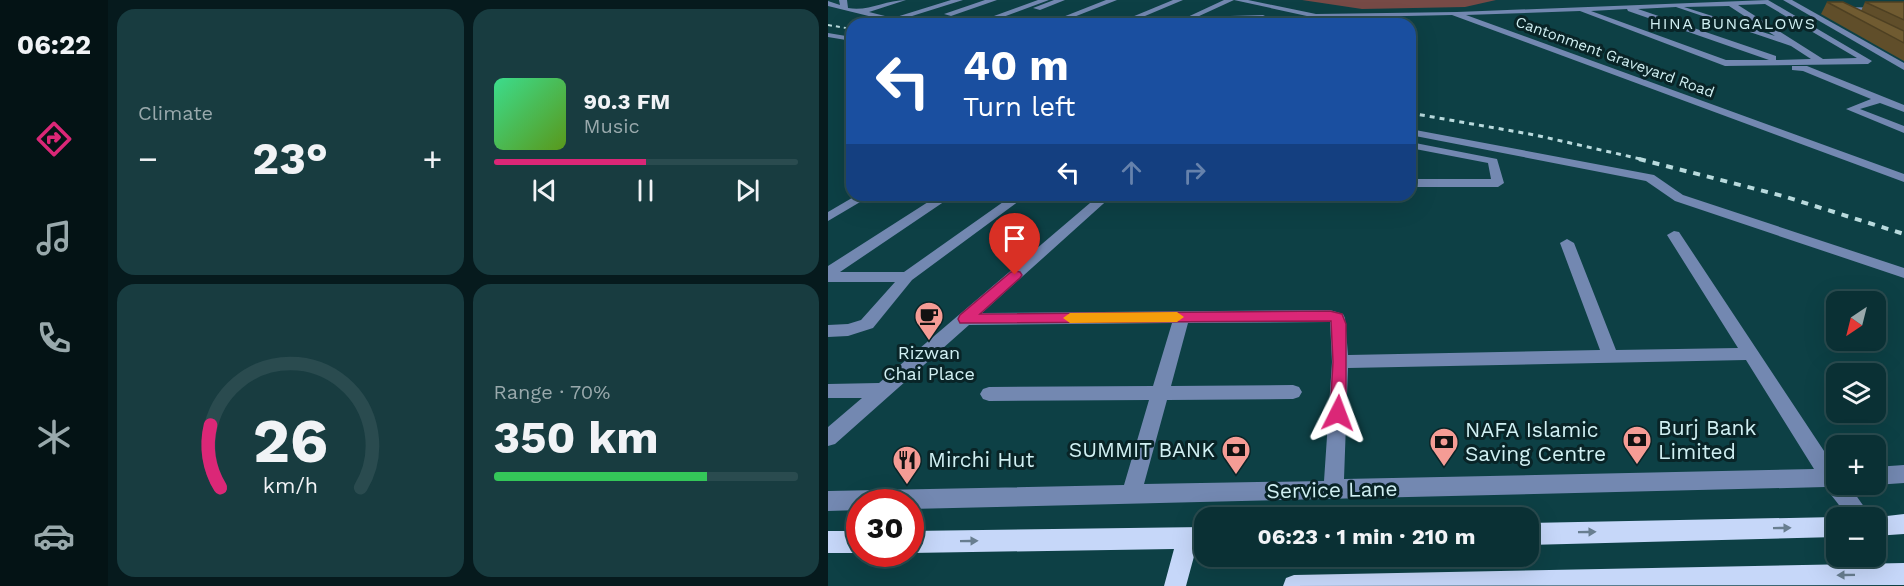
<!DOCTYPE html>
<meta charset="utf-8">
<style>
body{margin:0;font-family:"Work Sans",sans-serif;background:#183c40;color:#f1f3f6;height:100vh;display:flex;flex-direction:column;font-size:22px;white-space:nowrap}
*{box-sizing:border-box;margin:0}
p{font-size:20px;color:#99a9ac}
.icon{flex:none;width:33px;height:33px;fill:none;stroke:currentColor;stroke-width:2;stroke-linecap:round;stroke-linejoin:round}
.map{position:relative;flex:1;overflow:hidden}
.panel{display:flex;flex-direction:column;gap:9px;padding:9px;background:#061a1d;width:720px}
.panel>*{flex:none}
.hud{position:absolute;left:18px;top:18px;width:570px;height:183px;border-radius:18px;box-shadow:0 6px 24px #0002,0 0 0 2px #2a4b4f;background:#1a4fa0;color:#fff;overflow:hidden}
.needle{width:39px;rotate:215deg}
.fabs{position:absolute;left:998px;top:291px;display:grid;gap:12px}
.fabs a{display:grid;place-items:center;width:60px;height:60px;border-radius:12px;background:#0a3034;box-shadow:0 6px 24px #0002,0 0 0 2px #2a4b4f;font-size:30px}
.speed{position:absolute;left:18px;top:489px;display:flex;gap:12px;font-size:30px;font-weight:700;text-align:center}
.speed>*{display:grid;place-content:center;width:78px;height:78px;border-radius:50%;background:#0a3034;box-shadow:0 6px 24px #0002,0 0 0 2px #2a4b4f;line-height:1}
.speed .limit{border:9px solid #d22;background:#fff;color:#111}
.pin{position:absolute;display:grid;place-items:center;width:51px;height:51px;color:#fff;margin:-62px -26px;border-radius:50% 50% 50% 0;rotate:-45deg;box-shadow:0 0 6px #0007}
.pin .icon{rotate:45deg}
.me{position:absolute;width:66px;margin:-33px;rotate:3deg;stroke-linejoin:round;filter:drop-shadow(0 0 4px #0008)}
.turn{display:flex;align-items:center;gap:21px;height:126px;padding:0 18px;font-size:27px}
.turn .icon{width:78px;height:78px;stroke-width:2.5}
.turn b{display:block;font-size:42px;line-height:51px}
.lanes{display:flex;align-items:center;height:57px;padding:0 18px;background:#0003;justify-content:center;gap:30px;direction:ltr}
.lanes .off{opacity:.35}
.big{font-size:45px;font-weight:700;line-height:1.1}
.panel .card{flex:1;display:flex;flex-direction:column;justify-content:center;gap:9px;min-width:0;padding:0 21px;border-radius:18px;background:#183c40}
.panel .dial{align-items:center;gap:0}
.dial svg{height:156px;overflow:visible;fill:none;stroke:#2a4b4f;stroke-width:7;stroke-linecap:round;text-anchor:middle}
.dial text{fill:#f1f3f6;stroke:none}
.song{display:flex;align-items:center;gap:18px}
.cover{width:72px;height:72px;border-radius:9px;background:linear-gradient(135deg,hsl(150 70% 55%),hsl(90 70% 35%))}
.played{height:6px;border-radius:3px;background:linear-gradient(90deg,#db2777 50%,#2a4b4f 50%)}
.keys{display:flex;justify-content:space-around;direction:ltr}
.heat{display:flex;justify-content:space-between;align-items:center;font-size:33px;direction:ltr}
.charge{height:9px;border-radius:4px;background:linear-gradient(90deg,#34c759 70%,#2a4b4f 0)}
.panel .tiles{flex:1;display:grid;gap:9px;grid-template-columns:repeat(2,1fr)}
.trip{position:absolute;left:366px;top:507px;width:345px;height:60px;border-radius:18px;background:#0a3034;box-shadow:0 6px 24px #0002,0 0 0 2px #2a4b4f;font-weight:700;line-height:60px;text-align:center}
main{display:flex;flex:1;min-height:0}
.tab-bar{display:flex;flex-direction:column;width:108px;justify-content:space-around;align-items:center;background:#041315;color:#99a9ac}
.tab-bar .icon{width:42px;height:42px}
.tab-bar .active{color:#db2777}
.tab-bar b{font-size:27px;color:#f1f3f6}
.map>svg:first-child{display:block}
</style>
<main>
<nav class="tab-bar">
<b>06:22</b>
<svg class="icon active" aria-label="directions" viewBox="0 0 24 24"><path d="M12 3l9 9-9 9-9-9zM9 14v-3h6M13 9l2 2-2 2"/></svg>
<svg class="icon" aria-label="music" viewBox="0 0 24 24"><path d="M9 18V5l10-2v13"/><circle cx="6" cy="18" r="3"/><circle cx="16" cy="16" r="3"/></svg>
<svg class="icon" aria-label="phone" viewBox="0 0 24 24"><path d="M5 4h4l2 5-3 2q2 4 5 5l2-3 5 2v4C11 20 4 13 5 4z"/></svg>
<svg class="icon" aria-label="climate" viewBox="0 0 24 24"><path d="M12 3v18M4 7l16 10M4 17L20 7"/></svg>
<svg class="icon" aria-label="car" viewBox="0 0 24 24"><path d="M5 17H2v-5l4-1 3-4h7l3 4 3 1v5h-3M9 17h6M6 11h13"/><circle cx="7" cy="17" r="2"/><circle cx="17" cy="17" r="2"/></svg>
</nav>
<section class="panel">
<div class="tiles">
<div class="card"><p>Climate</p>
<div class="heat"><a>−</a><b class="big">23°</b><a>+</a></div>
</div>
<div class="card">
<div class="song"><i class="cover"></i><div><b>90.3 FM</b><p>Music</p></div></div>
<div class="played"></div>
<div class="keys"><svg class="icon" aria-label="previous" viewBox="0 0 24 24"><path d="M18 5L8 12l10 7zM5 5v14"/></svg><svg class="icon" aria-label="pause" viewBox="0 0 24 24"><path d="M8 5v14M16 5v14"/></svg><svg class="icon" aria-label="next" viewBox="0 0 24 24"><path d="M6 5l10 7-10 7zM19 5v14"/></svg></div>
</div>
<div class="card dial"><svg viewBox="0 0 100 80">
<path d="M14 69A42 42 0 1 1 86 69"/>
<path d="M14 69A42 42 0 0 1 9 37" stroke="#db2777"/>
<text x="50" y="56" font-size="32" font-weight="700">26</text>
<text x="50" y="72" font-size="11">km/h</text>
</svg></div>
<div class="card"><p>Range · 70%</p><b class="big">350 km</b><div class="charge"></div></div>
</div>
</section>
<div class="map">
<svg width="1076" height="586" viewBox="0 0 1076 586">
<rect width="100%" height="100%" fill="#0d4045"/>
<polygon fill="#774a46" points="474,0 668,0 637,7 534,9"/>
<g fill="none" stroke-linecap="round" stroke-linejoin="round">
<g fill="#7388b1" fill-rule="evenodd">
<path d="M11,0H19L20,8C40,12 57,0 78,0L41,12L65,18L123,0H135L65,22L0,6V1L12,5Z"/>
<polygon points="157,0 169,0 123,16 116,14"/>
<polygon points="210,0 221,0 156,24 144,24"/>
<polygon points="226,0 237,0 212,10 205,8"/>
<polygon points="278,0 289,0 228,24 217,24"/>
<polygon points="345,0 355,0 298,24 287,24"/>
<path d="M396,0H420L488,14L629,12L940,0L1044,61L1040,64L897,66L752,11L638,15L1076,174V182L624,15L488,18L406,0L369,17L435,15L439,17L435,19L357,22L353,20ZM937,4L1029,58L995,59L910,5ZM901,6L947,36L856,7ZM848,7L963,46L983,59L948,60V56L810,9ZM799,9L800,11L941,60H898L763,11Z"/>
<polygon points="955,0 964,0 1076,63 1076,70"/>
<polygon points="1008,7 1076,8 1076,12 1005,11 1004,9"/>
<polygon points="0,33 24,37 24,41 0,37"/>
<polygon points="964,66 979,66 1076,105 1076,112 1052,103 1032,109 1076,126 1076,133 1018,109 1043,99 975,71 964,70"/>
<polygon points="582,129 826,175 855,195 1076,268 1076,278 847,201 818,181 582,135"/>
<polygon points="582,142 669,159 676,183 670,187 582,187 582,179 663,179 660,163 582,148"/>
<polygon points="29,195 44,195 0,221 0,212"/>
<polygon points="111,195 126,195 12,272 76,272 185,195 199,195 84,280 45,328 20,336 0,337 0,325 20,324 33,320 67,282 0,282 0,266"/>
<path d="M241,195L269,197L272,195H285L154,313L502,310L515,314L517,318L520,355L772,350L732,243L739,239L746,243L788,350L910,348L839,235L846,231L851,232L1008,469V484H1020L1044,518H1021L997,487L82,509V502H32V510L0,511V491L296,485L321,400L161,401L155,399L152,394L155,389L161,387L325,386L344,323L141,325L7,444L0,446V427L34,398H0V384L51,383L262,203ZM502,322L504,362L496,481L316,484L339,400L465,399L471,397L474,392L471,387L465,385L343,386L360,323ZM918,360L986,469L516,479L520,368Z"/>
<polygon points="1076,465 1076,483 1047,485 1045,484 1047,467"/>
</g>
<g fill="#c6d7f9" fill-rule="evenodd">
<polygon points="1076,514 1076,534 1047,536 1047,518 1042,518"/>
<polygon points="1008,517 1010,518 1008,518 1008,537 700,545 700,523"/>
<polygon points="376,527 376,548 368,549 358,586 336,586 346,549 82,553 82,531"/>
<rect x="0" y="531" width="32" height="22"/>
<polygon points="1076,563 1076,585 455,586 458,578 466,575"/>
</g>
<polyline stroke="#b9dadd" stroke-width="2" stroke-dasharray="4 4" stroke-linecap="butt" points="0,25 24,29"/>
<polyline stroke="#b9dadd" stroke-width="3" stroke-dasharray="5 5" stroke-linecap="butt" points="582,113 707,135 817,160"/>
<polyline stroke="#b9dadd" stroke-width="4" stroke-dasharray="7 7" stroke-linecap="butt" points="811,159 955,196 1076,234"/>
</g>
<polygon fill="#604e2a" points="999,2 1033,11 1037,2 1076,2 1076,61 993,14"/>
<g fill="#705b31" stroke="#4e4022" stroke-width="1.5">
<polygon points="999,2 1015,2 1076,31 1076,43"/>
<polygon points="1037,2 1076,2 1076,20"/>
</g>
<defs><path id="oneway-solid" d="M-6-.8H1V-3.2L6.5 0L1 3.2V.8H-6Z" transform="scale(1.5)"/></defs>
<g fill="#687e90">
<use href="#oneway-solid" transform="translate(954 528) rotate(-1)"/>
<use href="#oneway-solid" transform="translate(759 532) rotate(-1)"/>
<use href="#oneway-solid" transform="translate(141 541) rotate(-1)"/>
<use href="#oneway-solid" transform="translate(1018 575) rotate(179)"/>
</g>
<polygon fill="#db2777" stroke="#8e194d" stroke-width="1.5" points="187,271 192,272 194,275 192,278 152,314 502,311 514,314 518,324 518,413 516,418 510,420 504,418 502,413 505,362 503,321 132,323 130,319 132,315 183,272"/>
<polygon fill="#f59e0b" points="349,312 356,317 349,322 242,323 235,318 242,313"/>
<defs>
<g id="cafe-pin" transform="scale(1.5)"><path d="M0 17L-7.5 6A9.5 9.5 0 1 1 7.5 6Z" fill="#f59c95" stroke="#092427"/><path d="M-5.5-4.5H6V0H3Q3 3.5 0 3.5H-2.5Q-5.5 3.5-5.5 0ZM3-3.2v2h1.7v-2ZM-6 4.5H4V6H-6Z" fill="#111"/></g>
<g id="bank-pin" transform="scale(1.5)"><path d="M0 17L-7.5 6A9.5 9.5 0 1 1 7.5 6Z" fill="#f59c95" stroke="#092427"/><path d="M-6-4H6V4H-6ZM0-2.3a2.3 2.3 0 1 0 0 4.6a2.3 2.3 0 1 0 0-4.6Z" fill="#111"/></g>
<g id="restaurant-pin" transform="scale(1.5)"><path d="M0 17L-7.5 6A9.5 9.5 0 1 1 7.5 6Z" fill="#f59c95" stroke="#092427"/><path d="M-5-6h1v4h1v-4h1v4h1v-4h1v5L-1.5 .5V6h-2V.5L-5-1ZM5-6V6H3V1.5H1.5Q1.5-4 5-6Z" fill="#111"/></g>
</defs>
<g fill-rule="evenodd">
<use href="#cafe-pin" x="101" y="316"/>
<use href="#bank-pin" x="809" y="440"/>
<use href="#bank-pin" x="616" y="442"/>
<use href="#bank-pin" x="408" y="450"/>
<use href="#restaurant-pin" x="79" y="460"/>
</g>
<g text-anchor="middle" stroke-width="6" stroke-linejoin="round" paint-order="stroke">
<g font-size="15" fill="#d1f0f3" stroke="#092427">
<text transform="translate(787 57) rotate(20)" y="5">Cantonment Graveyard Road</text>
</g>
<g font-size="16" letter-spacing="1.5" fill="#d1f0f3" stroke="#092427">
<text x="905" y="29">HINA BUNGALOWS</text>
</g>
<g font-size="18" fill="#d1f0f3" stroke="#092427">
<text x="101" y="359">Rizwan<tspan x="101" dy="21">Chai Place</tspan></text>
</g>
<g font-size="21" fill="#d1f0f3" stroke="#092427" text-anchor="start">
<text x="830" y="435">Burj Bank<tspan x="830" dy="24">Limited</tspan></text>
<text x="637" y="437">NAFA Islamic<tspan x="637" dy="24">Saving Centre</tspan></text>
<text x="387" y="457" text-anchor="end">SUMMIT BANK</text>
<text x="100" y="467">Mirchi Hut</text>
</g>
<g font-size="21" fill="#d1f0f3" stroke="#092427">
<text transform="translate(504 490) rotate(-1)" y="7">Service Lane</text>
</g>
</g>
</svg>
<div class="fabs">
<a><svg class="needle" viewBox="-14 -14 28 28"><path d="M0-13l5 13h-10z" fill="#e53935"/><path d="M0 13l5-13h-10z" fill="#99a9ac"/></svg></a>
<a><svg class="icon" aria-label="layers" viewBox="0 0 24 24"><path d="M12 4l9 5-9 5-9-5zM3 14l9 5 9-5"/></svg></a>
<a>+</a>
<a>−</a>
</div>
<div class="speed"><div class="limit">30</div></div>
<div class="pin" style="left:187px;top:275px;background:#d93025"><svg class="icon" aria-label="arrive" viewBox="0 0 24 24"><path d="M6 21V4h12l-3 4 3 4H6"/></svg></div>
<svg class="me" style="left:510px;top:413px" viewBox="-20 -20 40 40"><path d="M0-17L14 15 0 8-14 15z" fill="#db2777" stroke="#fff" stroke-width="4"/></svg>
<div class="trip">06:23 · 1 min · 210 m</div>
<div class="hud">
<div class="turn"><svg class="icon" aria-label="left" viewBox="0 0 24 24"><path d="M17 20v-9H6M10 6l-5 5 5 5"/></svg><div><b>40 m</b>Turn left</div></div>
<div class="lanes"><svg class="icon" aria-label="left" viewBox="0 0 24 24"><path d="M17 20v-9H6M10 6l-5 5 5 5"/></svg><svg class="icon off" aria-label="ahead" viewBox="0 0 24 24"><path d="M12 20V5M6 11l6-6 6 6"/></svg><svg class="icon off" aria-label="right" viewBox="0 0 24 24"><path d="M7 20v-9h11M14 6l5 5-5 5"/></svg></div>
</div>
</div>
</main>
